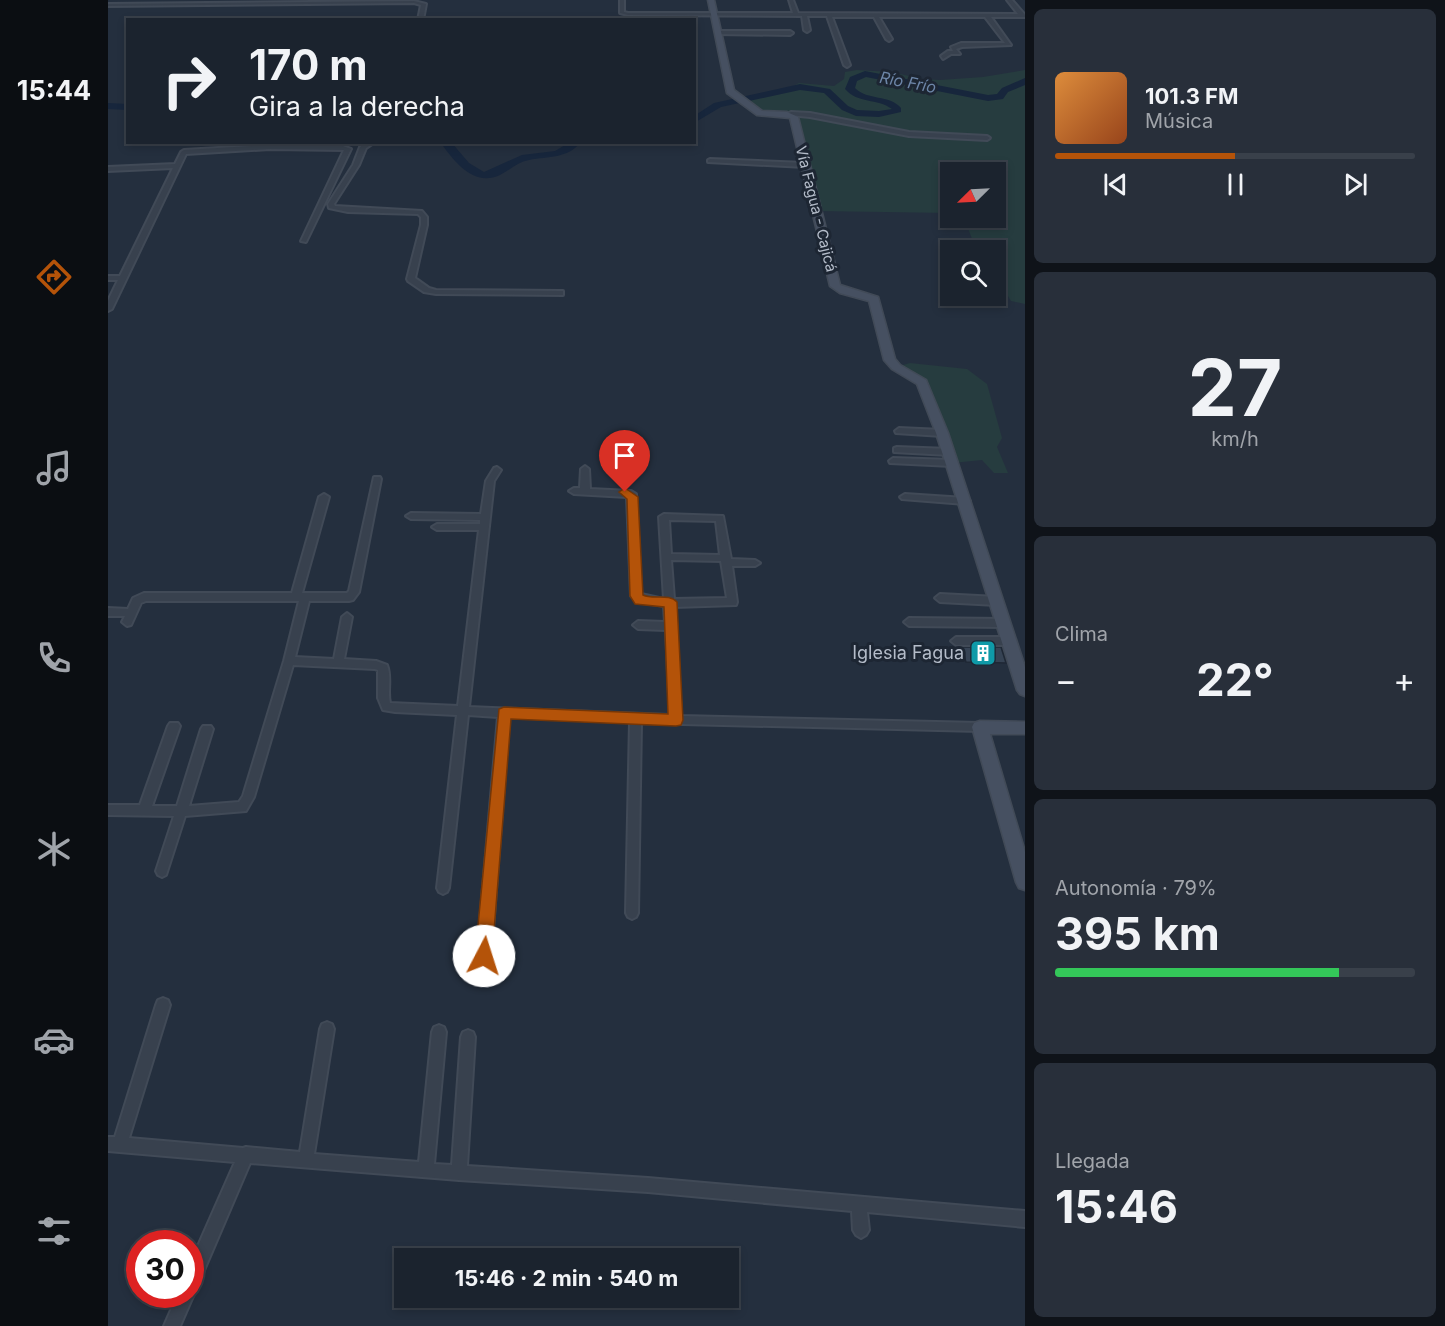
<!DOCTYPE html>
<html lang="es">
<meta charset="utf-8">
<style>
body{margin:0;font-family:Inter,sans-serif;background:#282f3a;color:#f1f3f6;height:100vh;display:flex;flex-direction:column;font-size:22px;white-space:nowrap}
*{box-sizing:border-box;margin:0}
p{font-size:20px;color:#a0a4aa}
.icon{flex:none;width:33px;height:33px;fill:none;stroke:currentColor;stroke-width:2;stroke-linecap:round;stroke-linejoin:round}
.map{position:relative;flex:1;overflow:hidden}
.side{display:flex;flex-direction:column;gap:9px;padding:9px;background:#0f1319;width:420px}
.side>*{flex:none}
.guide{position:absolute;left:18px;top:18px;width:570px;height:126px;border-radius:0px;box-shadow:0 3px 9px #0003,0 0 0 2px #39404a;background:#1b232e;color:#f1f3f6;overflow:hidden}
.needle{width:39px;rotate:246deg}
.controls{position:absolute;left:832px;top:162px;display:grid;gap:12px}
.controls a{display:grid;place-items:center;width:66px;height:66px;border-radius:0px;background:#1b232e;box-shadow:0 3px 9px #0003,0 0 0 2px #39404a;font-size:30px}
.speed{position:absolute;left:18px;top:1230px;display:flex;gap:12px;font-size:30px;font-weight:700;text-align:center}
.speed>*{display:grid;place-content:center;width:78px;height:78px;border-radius:50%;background:#1b232e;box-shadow:0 3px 9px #0003,0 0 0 2px #39404a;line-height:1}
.speed .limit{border:9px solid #d22;background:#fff;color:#111}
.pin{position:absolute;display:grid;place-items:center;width:51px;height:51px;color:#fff;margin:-62px -26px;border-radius:50% 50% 50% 0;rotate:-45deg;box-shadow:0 0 6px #0007}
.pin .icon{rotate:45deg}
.me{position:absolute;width:66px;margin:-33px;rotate:5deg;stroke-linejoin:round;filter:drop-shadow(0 0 4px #0008)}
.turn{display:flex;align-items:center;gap:21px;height:126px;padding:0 24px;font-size:27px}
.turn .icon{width:78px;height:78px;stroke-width:2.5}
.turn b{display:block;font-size:42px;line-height:51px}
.big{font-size:45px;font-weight:700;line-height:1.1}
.side .widget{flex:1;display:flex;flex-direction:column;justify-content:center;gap:9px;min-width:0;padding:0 21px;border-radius:9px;background:#282f3a}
.side .dial{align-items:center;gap:0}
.dial b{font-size:78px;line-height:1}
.song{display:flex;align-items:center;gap:18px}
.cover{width:72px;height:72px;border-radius:9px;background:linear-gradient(135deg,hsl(30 70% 55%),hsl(20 70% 35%))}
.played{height:6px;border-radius:3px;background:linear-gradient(90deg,#b45309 50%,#39404a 50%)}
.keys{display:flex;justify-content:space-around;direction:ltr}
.heat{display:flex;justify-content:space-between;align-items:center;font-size:33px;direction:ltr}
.charge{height:9px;border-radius:4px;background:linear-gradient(90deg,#34c759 79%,#39404a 0)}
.trip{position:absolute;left:286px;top:1248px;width:345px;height:60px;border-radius:0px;background:#1b232e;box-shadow:0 3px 9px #0003,0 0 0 2px #39404a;font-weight:700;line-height:60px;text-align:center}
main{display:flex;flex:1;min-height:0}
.dock{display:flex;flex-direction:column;width:108px;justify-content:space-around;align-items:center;background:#0b0e12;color:#a0a4aa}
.dock .icon{width:42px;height:42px}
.dock .on{color:#b45309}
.dock b{font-size:27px;color:#f1f3f6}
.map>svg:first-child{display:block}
</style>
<main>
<nav class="dock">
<b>15:44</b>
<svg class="icon on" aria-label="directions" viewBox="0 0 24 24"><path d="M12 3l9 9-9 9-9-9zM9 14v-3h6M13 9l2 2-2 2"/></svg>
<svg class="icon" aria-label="music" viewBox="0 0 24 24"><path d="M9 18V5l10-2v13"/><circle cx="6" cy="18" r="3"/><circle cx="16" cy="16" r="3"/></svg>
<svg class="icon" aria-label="phone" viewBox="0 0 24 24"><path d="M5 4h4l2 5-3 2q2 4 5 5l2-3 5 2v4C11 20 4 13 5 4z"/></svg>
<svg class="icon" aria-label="climate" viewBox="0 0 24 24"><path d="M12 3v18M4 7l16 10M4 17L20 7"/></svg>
<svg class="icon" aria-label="car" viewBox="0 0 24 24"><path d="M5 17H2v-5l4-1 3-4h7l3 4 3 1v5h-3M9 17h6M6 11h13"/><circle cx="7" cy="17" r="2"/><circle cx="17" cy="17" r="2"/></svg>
<svg class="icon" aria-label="filters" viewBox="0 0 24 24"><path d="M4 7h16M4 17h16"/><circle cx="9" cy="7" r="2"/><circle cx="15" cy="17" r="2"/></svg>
</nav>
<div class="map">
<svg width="917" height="1326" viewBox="0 0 917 1326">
<rect width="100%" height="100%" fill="#242f3e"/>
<g fill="#263c3f">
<polygon points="749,70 783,72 815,79 832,80 875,77 917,70 917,304 903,301 888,276 888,250 872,250 866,244 856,218 888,218 888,172 843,172 843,213 708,211 686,117 656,114 639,100 679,89 691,83 726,86 736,79 737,72"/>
<polygon points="802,363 859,369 879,384 894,438 889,447 900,473 886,473 874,460 844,463 814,382 788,367"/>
</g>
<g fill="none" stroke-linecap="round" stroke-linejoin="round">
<g fill="#17263c" fill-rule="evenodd">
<path d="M757,71L880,95L889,94L894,88L917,78V85L900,92L895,99L880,101L758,77L749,81L747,88C760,101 781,94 793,108V112L771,117L748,116L734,110L716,93L692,90L613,107L586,123V116L606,103L692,84L722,89L740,106L749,110L771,111L784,109C769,98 750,104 737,89L742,77Z"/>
<polygon points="0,103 20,104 20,110 0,109"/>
<path d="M332,142H343L361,163L376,172L414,155L447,151L462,142H473C459,159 441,156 421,160C410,162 402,170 392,175C365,187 347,162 332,142Z"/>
</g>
</g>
<polygon fill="#364354" stroke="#1f2835" stroke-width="1.5" points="853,647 893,647 898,663 858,662"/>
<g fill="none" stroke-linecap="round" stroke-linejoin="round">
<g stroke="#414a57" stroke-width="4">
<g id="street">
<polygon points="512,0 516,0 516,12 520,13 685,13 681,0 685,0 690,13 910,14 899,0 904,0 917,15 917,17 883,17 903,45 854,47 848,49 852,54 843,54 835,59 833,56 840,51 845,51 843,47 853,43 897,43 877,17 771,17 784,39 781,41 778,39 766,17 724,17 742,65 739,67 736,65 719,16 699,16 702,30 699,32 696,30 694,16 520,15 512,13"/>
<polygon points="306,1 318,4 315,20 310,20 313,5 306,3 0,6 0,4"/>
<polygon points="610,31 682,31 685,33 682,35 608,34"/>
<polygon points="683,112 702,113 801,132 879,136 882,138 879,140 801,136 702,117 681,115 681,113"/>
<polygon points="259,142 267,142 258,148 251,165 226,204 227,206 314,211 319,217 319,225 307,278 321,288 328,290 452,291 455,291 455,295 328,294 316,292 300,281 299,279 313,225 313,217 310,214 240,212 221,208 220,204 245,165 252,147"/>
<polygon points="162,145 232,145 243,149 198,242 193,241 236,150 162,149 78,154 4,309 0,311 0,301 10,280 0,280 0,276 12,276 65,168 0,171 0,167 67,164 73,152 76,150"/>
<polygon points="602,159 697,163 700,165 697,167 600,162 600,160"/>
<polygon points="791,428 834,430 838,433 834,436 788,433 787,431"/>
<polygon points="789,447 841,449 845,452 841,455 786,452 786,448"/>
<polygon points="785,458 844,460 848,463 844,466 782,463 781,461"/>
<path d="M477,466L481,469L482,489L523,491L528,494L533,594L556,599L551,517L556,514L615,516L623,559L647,560L652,563L647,566H624L629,602L628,605L566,607L573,716L872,723L876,724L878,727L876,730L872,731L533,723L530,913L528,917L524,919L520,917L518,913L522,722L401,717L383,956L381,960L376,962L371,960L369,956L390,717L360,715L341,888L339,892L335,894L331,892L329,888L349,715L287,712L275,710L270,698V670L267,669L185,665L146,797L138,811L77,816L58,875L54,877L50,875L48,871L66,816L0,815V805H32L60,726L62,723H70L72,726L44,806H69L93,729L95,726H103L105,729L81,806L131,802L135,796L176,661L191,601H38L33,603L23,625L19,626L14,622L17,616H0V608L20,609L25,598L36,593H184L211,497L216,494L221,497L194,593H239L241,591L266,477H272L273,479L251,592L245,600L241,601H201L187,657L226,659L234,617L239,613L244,617L236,659L268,661L279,665C284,678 279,690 282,703L350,706L371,530H329L324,527L329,524H372V520L303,519L298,516L303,513L373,514L378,481L386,468L389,467L393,470L386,481L361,707L562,715L558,630L530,629L525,625L530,621L557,622L556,606L531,602L523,596L519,497L466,494L461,491L466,488H472L473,469ZM561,520L608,521L612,555L563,554ZM563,560L613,561L619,598L566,599Z"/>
<polygon points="797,494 857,498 862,501 857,504 794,499 792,497"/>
<polygon points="832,594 889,597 894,601 889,605 832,602 827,598"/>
<polygon points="801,618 896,619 901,623 896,627 801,626 796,622"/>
<polygon points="848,637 901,637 906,641 901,645 848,645 843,641"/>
<polygon points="55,998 60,1000 62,1005 21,1138 135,1148 138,1147 192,1152 212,1029 214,1024 219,1022 224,1024 226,1029 206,1154 311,1162 324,1032 326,1027 331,1025 336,1027 338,1032 326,1164 344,1165 353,1037 355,1032 360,1030 365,1032 367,1037 359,1166 540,1178 917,1211 917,1227 759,1212 761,1230 758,1235 753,1238 748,1235 745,1230 744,1211 540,1192 351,1180 142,1163 88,1289 84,1290 86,1294 72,1326 56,1326 70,1294 82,1294 82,1264 127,1162 0,1151 0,1137 7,1137 48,1005 50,1000"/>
</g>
</g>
<g stroke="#414a57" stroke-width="3">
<g id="secondary">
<polygon points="600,0 606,0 626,90 654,111 679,112 690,117 732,285 770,297 787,359 792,365 818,380 840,433 917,667 917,696 912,694 909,690 828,433 809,384 784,369 776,360 761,301 732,293 722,286 682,118 649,115 619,93"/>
<polygon points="872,721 917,722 917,734 882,734 917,852 917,890 911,888 908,882 864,727 866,723"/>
</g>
</g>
<use href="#street" fill="#38414e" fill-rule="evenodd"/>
<use href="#secondary" fill="#465061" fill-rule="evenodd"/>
</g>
<path fill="#b45309" stroke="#753606" stroke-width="1.5" d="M517,488L530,497L535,595C545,600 561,593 569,602L575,720L573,725L568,726L403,719L384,956L382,961L376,964L370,961L367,956L391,709L396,707L560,714L556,607L527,604L522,596L519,499L511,492Z"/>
<defs>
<g id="building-square" transform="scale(1.35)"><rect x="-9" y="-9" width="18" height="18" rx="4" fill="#0f9aa8" stroke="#1d2633"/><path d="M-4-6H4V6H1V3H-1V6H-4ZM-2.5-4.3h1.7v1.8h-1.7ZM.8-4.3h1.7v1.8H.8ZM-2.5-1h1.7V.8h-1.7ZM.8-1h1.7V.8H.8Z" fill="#fff"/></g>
</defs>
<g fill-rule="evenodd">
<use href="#building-square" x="875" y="653"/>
</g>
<g text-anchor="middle" stroke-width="6" stroke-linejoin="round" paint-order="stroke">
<g font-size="15" fill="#b4bcc9" stroke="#1d2633">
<text transform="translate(708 209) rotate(76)" y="5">Vía Fagua - Cajicá</text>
</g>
<g font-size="16" font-style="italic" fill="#6d86a8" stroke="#1d2633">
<text transform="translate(800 82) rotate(11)" y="6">Río Frío</text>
</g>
<g font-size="18" fill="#b4bcc9" stroke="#1d2633" text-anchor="end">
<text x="856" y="659">Iglesia Fagua</text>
</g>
</g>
</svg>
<div class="controls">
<a><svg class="needle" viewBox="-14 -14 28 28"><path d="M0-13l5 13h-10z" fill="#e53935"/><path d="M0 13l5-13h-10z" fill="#a0a4aa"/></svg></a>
<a><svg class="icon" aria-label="search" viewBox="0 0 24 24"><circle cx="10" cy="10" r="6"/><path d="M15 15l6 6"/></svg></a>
</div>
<div class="speed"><div class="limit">30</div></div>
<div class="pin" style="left:517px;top:492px;background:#d93025"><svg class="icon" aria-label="arrive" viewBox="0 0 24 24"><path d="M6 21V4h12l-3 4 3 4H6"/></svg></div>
<svg class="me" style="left:376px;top:956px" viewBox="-20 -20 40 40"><circle r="19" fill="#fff"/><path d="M0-13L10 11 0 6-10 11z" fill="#b45309"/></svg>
<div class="trip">15:46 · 2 min · 540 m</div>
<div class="guide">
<div class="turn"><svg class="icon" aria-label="right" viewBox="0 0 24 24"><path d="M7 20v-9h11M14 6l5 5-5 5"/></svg><div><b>170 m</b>Gira a la derecha</div></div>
</div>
</div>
<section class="side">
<div class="widget">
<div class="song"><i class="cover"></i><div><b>101.3 FM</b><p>Música</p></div></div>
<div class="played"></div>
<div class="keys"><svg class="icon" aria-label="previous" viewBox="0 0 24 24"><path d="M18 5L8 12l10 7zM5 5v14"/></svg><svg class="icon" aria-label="pause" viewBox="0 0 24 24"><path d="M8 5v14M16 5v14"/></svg><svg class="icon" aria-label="next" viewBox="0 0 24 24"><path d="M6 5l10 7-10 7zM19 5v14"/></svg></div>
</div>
<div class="widget dial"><b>27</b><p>km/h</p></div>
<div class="widget"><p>Clima</p>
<div class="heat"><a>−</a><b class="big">22°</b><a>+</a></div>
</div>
<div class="widget"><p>Autonomía · 79%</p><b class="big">395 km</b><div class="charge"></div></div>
<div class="widget"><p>Llegada</p><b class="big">15:46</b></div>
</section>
</main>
